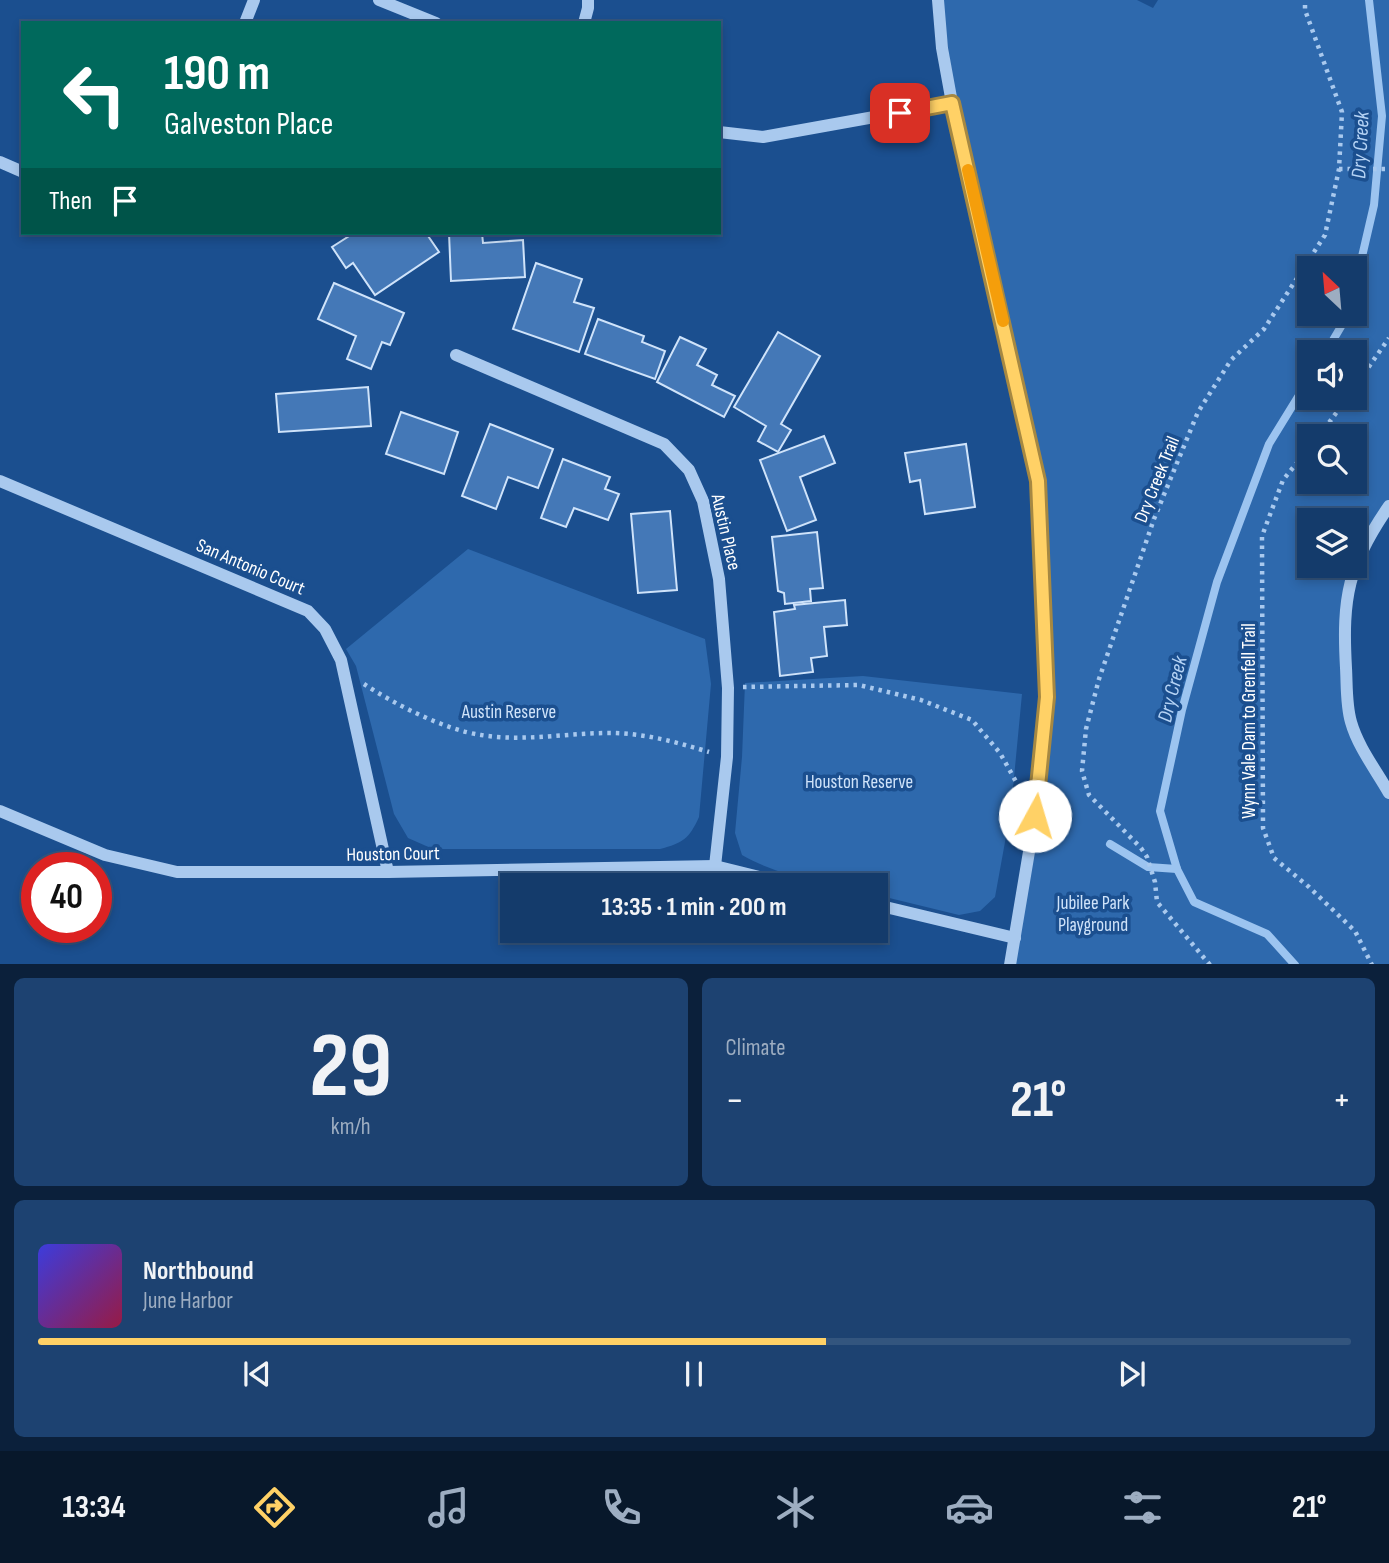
<!DOCTYPE html>
<meta charset="utf-8">
<style>
body{margin:0;font-family:"Sofia Sans Condensed",sans-serif;background:#1d4271;color:#f1f3f6;height:100vh;display:flex;flex-direction:column;font-size:26px;white-space:nowrap}
*{box-sizing:border-box;margin:0}
p{font-size:23px;color:#9dadc1}
.icon{flex:none;width:38px;height:38px;fill:none;stroke:currentColor;stroke-width:2;stroke-linecap:round;stroke-linejoin:round}
.map{position:relative;height:964px;overflow:hidden}
.details{display:flex;flex-direction:column;gap:14px;padding:14px;background:#0b203b;flex:1}
.details>*{flex:none}
.guide{position:absolute;left:21px;top:21px;width:700px;height:214px;border-radius:0px;box-shadow:0 4px 10px #0003,0 0 0 2px #33557e;background:#00695c;color:#fff;overflow:hidden}
.needle{width:46px;rotate:334deg}
.controls{position:absolute;left:1297px;top:256px;display:grid;gap:14px}
.controls a{display:grid;place-items:center;width:70px;height:70px;border-radius:0px;background:#143b6b;box-shadow:0 4px 10px #0003,0 0 0 2px #33557e;font-size:35px}
.speed{position:absolute;left:21px;top:852px;display:flex;gap:14px;font-size:35px;font-weight:700;text-align:center}
.speed>*{display:grid;place-content:center;width:91px;height:91px;border-radius:50%;background:#143b6b;box-shadow:0 4px 10px #0003,0 0 0 2px #33557e;line-height:1}
.speed .limit{border:10px solid #d22;background:#fff;color:#111}
.pin{position:absolute;display:grid;place-items:center;width:60px;height:60px;color:#fff;margin:-30px;border-radius:14px;box-shadow:0 4px 10px #0006}
.me{position:absolute;width:77px;margin:-38px;rotate:6deg;stroke-linejoin:round;filter:drop-shadow(0 0 5px #0008)}
.turn{display:flex;align-items:center;gap:24px;height:147px;padding:0 28px;font-size:32px}
.turn .icon{width:91px;height:91px;stroke-width:2.5}
.turn b{display:block;font-size:49px;line-height:60px}
.then{display:flex;align-items:center;height:66px;padding:0 28px;background:#0003;gap:14px;font-size:26px}
.big{font-size:52px;font-weight:700;line-height:1.1}
.details .tile{flex:1;display:flex;flex-direction:column;justify-content:center;gap:10px;min-width:0;padding:0 24px;border-radius:10px;background:#1d4271}
.details .dial{align-items:center;gap:0}
.dial b{font-size:91px;line-height:1}
.song{display:flex;align-items:center;gap:21px}
.cover{width:84px;height:84px;border-radius:10px;background:linear-gradient(135deg,hsl(240 70% 55%),hsl(340 70% 35%))}
.played{height:7px;border-radius:4px;background:linear-gradient(90deg,#ffd166 60%,#33557e 60%)}
.keys{display:flex;justify-content:space-around;direction:ltr}
.heat{display:flex;justify-content:space-between;align-items:center;font-size:38px;direction:ltr}
.details .tiles{flex:1;display:grid;gap:14px;grid-template-columns:1fr 1fr}
.tile:last-child{grid-column:span 2}
.trip{position:absolute;left:500px;top:873px;width:388px;height:70px;border-radius:0px;background:#143b6b;box-shadow:0 4px 10px #0003,0 0 0 2px #33557e;font-weight:700;line-height:70px;text-align:center}
.menu{display:flex;height:112px;justify-content:space-around;align-items:center;background:#08182b;color:#9dadc1}
.menu .icon{width:49px;height:49px}
.menu .on{color:#ffd166}
.menu b{font-size:32px;color:#f1f3f6}
.map>svg:first-child{display:block}
</style>
<div class="map">
<svg width="1389" height="965" viewBox="0 0 1389 965">
<rect width="100%" height="100%" fill="#1b4f8f"/>
<g fill="#2e69ad" fill-rule="evenodd">
<path d="M941,0H1137L1153,8L1158,0H1389V508L1358,555L1345,646L1351,721L1389,793V964H1010L1047,697L1038,481L964,154ZM1309,268H1354V313H1309ZM1309,352H1354V397H1309ZM1309,436H1354V481H1309ZM1309,520H1354V565H1309Z"/>
<path d="M468,549L705,639L711,684L699,817C689,839 683,843 660,849H433L408,838L394,814L356,666L346,649Z"/>
<path d="M863,676L1022,694L1011,809L995,897L980,911L959,915L877,895V886C831,886 782,878 742,855L735,833L742,757L745,683Z"/>
</g>
<g fill="none" stroke-linecap="round" stroke-linejoin="round">
<g stroke="#9cc4f0" stroke-width="8">
<polyline points="1354,291 1374,205 1382,116 1369,0"/>
<polyline points="1326,352 1349,313"/>
<polyline points="1110,844 1148,867 1177,869"/>
<polyline points="1295,965 1267,934 1194,902 1177,869 1160,811 1182,710 1217,582 1269,444 1309,379"/>
</g>
</g>
<g fill="#4478b7" stroke="#cfe3fa" stroke-width="2">
<polygon points="354,233 426,233 439,252 375,295 353,263 346,268 332,247"/>
<polygon points="449,233 482,233 483,243 523,240 525,277 451,281"/>
<polygon points="536,263 582,279 574,302 594,308 579,352 513,329"/>
<polygon points="334,283 404,313 390,345 382,342 371,369 347,359 356,336 318,319"/>
<polygon points="598,319 644,336 642,342 665,351 655,379 585,354"/>
<polygon points="778,332 820,356 781,424 791,430 778,452 758,441 766,426 734,407"/>
<polygon points="680,337 706,349 697,365 717,375 712,385 735,396 724,417 657,382"/>
<polygon points="368,387 371,426 279,432 276,394"/>
<polygon points="401,412 458,432 444,474 386,454"/>
<polygon points="490,424 553,449 538,488 508,477 496,509 462,496"/>
<polygon points="824,436 835,463 800,477 816,520 787,531 760,460"/>
<polygon points="966,444 975,507 925,514 920,480 910,482 905,453"/>
<polygon points="563,459 610,477 605,489 619,494 608,520 574,508 566,527 541,518"/>
<polygon points="670,511 677,590 638,593 631,514"/>
<polygon points="817,532 823,588 810,589 811,601 785,604 784,593 778,591 772,537"/>
<polygon points="845,600 847,625 824,627 827,656 811,658 813,672 780,676 774,612 795,609 794,605"/>
</g>
<g fill="none" stroke-linecap="round" stroke-linejoin="round">
<g stroke="#a9c9ee" stroke-width="4.5" stroke-dasharray="3.5 5" stroke-linecap="butt">
<polyline points="1339,169 1389,169"/>
<polyline points="1354,388 1389,338"/>
<polyline points="1319,436 1348,397"/>
<polyline points="1309,448 1283,480 1262,536 1263,828 1274,858 1309,887 1355,931 1372,965"/>
<path d="M364,684C394,704 445,730 481,735C524,742 566,733 609,733C644,733 676,742 709,752"/>
<polyline points="743,687 859,685 921,700 972,720 1000,753 1019,787"/>
<polyline points="1210,965 1157,902 1155,882 1147,857 1141,848 1089,795 1082,771 1086,729 1099,679 1154,519 1198,412 1231,360 1264,329 1325,235 1339,169 1342,112 1305,10 1305,0"/>
</g>
<g stroke="#a9c9ee" stroke-width="12">
<polyline points="379,0 436,23"/>
<polyline points="938,0 942,48 952,103 1038,481 1047,697 1035,816 1010,965"/>
<polyline points="245,23 254,0"/>
<polyline points="584,23 588,8 588,0"/>
<polyline points="719,132 763,137 952,103"/>
<polyline points="0,162 23,172"/>
<polyline points="456,355 664,444 689,470 703,501 719,579 728,688 727,757 715,866"/>
<polyline points="0,481 308,611 325,629 341,660 388,872"/>
<path d="M1389,506C1348,565 1342,597 1346,668C1347,685 1346,705 1351,722C1358,747 1376,770 1389,793"/>
<polyline points="0,811 105,855 177,872 388,872 715,866 795,886"/>
<polyline points="877,905 1015,938"/>
</g>
</g>
<g fill="none" stroke-linecap="round" stroke-linejoin="round">
<g stroke="#a68842" stroke-width="18">
<polyline id="route" points="900,113 952,103 1038,481 1047,697 1035,816"/>
</g>
<use href="#route" stroke="#ffd166" stroke-width="12"/>
<polyline stroke="#f59e0b" stroke-width="12" points="968,170 1003,321"/>
</g>
<g text-anchor="middle" stroke-width="7" stroke-linejoin="round" paint-order="stroke">
<g font-size="19" fill="#fff" stroke="#1b4f8f">
<text transform="translate(1156 479) rotate(-68)" y="7">Dry Creek Trail</text>
<text transform="translate(727 532) rotate(77)" y="7">Austin Place</text>
<text transform="translate(251 566) rotate(23)" y="7">San Antonio Court</text>
<text transform="translate(1248 721) rotate(-90)" y="7">Wynn Vale Dam to Grenfell Trail</text>
<text transform="translate(393 853) rotate(-1)" y="7">Houston Court</text>
</g>
<g font-size="19" fill="#cfe3fa" stroke="#1b4f8f">
<text x="509" y="718">Austin Reserve</text>
<text x="859" y="788">Houston Reserve</text>
<text x="1093" y="909">Jubilee Park<tspan x="1093" dy="22">Playground</tspan></text>
</g>
<g font-size="21" font-style="italic" fill="#b5d3f5" stroke="#1b4f8f">
<text transform="translate(1360 145) rotate(-87)" y="7">Dry Creek</text>
<text transform="translate(1172 689) rotate(-76)" y="7">Dry Creek</text>
</g>
</g>
</svg>
<div class="controls">
<a><svg class="needle" viewBox="-14 -14 28 28"><path d="M0-13l5 13h-10z" fill="#e53935"/><path d="M0 13l5-13h-10z" fill="#9dadc1"/></svg></a>
<a><svg class="icon" aria-label="sound" viewBox="0 0 24 24"><path d="M4 9h4l5-4v14l-5-4H4zM17 9q2 3 0 6"/></svg></a>
<a><svg class="icon" aria-label="search" viewBox="0 0 24 24"><circle cx="10" cy="10" r="6"/><path d="M15 15l6 6"/></svg></a>
<a><svg class="icon" aria-label="layers" viewBox="0 0 24 24"><path d="M12 4l9 5-9 5-9-5zM3 14l9 5 9-5"/></svg></a>
</div>
<div class="speed"><div class="limit">40</div></div>
<div class="pin" style="left:900px;top:113px;background:#d93025"><svg class="icon" aria-label="arrive" viewBox="0 0 24 24"><path d="M6 21V4h12l-3 4 3 4H6"/></svg></div>
<svg class="me" style="left:1035px;top:816px" viewBox="-20 -20 40 40"><circle r="19" fill="#fff"/><path d="M0-13L10 11 0 6-10 11z" fill="#ffd166"/></svg>
<div class="trip">13:35 · 1 min · 200 m</div>
<div class="guide">
<div class="turn"><svg class="icon" aria-label="left" viewBox="0 0 24 24"><path d="M17 20v-9H6M10 6l-5 5 5 5"/></svg><div><b>190 m</b>Galveston Place</div></div>
<div class="then">Then<svg class="icon" aria-label="arrive" viewBox="0 0 24 24"><path d="M6 21V4h12l-3 4 3 4H6"/></svg></div>
</div>
</div>
<section class="details">
<div class="tiles">
<div class="tile dial"><b>29</b><p>km/h</p></div>
<div class="tile"><p>Climate</p>
<div class="heat"><a>−</a><b class="big">21°</b><a>+</a></div>
</div>
<div class="tile">
<div class="song"><i class="cover"></i><div><b>Northbound</b><p>June Harbor</p></div></div>
<div class="played"></div>
<div class="keys"><svg class="icon" aria-label="previous" viewBox="0 0 24 24"><path d="M18 5L8 12l10 7zM5 5v14"/></svg><svg class="icon" aria-label="pause" viewBox="0 0 24 24"><path d="M8 5v14M16 5v14"/></svg><svg class="icon" aria-label="next" viewBox="0 0 24 24"><path d="M6 5l10 7-10 7zM19 5v14"/></svg></div>
</div>
</div>
</section>
<nav class="menu">
<b>13:34</b>
<svg class="icon on" aria-label="directions" viewBox="0 0 24 24"><path d="M12 3l9 9-9 9-9-9zM9 14v-3h6M13 9l2 2-2 2"/></svg>
<svg class="icon" aria-label="music" viewBox="0 0 24 24"><path d="M9 18V5l10-2v13"/><circle cx="6" cy="18" r="3"/><circle cx="16" cy="16" r="3"/></svg>
<svg class="icon" aria-label="phone" viewBox="0 0 24 24"><path d="M5 4h4l2 5-3 2q2 4 5 5l2-3 5 2v4C11 20 4 13 5 4z"/></svg>
<svg class="icon" aria-label="climate" viewBox="0 0 24 24"><path d="M12 3v18M4 7l16 10M4 17L20 7"/></svg>
<svg class="icon" aria-label="car" viewBox="0 0 24 24"><path d="M5 17H2v-5l4-1 3-4h7l3 4 3 1v5h-3M9 17h6M6 11h13"/><circle cx="7" cy="17" r="2"/><circle cx="17" cy="17" r="2"/></svg>
<svg class="icon" aria-label="filters" viewBox="0 0 24 24"><path d="M4 7h16M4 17h16"/><circle cx="9" cy="7" r="2"/><circle cx="15" cy="17" r="2"/></svg>
<b>21°</b>
</nav>
